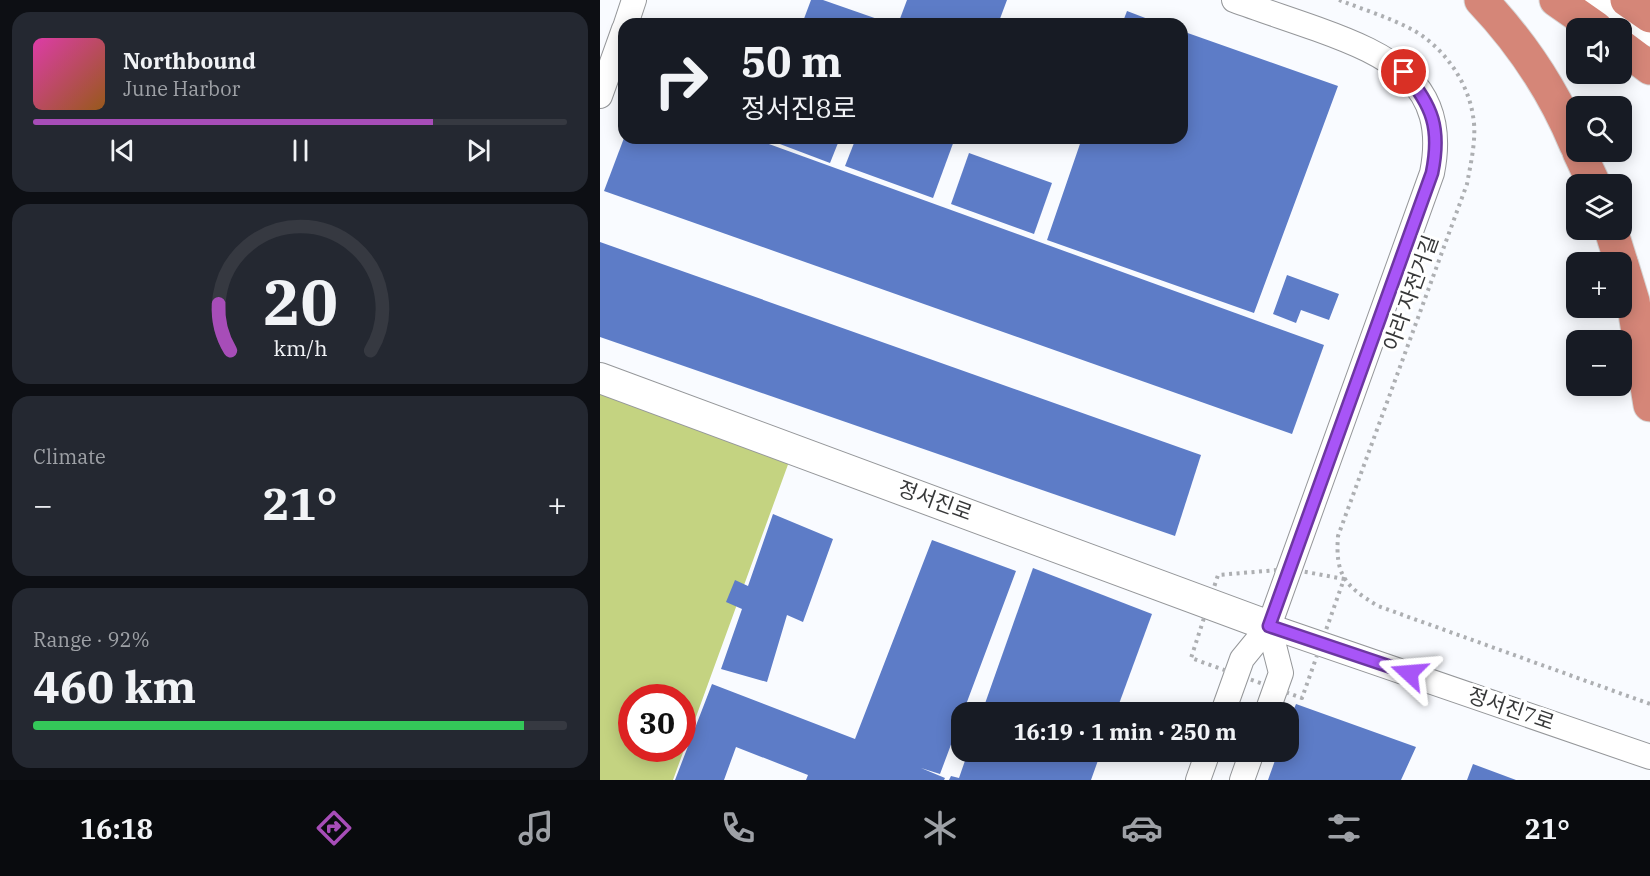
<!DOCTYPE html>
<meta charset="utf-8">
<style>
body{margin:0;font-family:"IBM Plex Serif","Noto Sans KR",serif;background:#242831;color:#f1f3f6;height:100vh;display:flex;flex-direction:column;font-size:22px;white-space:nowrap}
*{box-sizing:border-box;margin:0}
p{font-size:20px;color:#9ea1a6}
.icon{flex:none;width:33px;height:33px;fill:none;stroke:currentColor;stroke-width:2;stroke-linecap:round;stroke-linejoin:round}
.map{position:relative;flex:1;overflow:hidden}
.panel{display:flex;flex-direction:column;gap:12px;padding:12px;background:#0d0f14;width:600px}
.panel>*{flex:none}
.hud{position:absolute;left:18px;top:18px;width:570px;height:126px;border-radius:18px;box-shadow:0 3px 15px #0003;background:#171b24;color:#f1f3f6;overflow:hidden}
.controls{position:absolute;left:966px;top:18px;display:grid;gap:12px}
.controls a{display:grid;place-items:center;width:66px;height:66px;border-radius:12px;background:#171b24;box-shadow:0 3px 15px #0003;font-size:30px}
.speed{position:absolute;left:18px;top:684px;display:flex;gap:12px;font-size:30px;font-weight:700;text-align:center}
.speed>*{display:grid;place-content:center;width:78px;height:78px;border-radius:50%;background:#171b24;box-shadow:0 3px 15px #0003;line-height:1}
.speed .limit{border:9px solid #d22;background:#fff;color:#111}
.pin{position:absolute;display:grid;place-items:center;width:51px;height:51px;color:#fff;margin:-26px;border:3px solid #fff;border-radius:50%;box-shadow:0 2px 6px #0007}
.me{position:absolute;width:66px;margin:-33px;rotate:289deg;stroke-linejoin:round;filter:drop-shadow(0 0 4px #0008)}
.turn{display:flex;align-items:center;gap:21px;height:126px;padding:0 24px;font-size:27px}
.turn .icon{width:78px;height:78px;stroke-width:2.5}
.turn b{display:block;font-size:42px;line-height:51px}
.big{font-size:45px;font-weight:800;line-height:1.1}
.panel .tile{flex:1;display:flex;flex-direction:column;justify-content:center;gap:9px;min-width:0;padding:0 21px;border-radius:18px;background:#242831}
.panel .dial{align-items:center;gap:0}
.dial svg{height:156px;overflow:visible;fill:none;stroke:#363941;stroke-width:7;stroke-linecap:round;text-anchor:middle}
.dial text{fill:#f1f3f6;stroke:none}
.song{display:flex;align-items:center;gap:18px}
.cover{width:72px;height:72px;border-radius:9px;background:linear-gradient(135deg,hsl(320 70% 55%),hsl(30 70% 35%))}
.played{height:6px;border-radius:3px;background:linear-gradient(90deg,#a74db8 75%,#363941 75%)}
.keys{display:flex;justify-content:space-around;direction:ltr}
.heat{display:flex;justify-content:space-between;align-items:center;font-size:33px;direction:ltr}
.charge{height:9px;border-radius:4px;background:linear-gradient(90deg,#34c759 92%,#363941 0)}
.trip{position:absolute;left:351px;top:702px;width:348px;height:60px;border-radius:18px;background:#171b24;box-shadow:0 3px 15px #0003;font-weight:800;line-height:60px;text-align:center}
.tab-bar{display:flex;height:96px;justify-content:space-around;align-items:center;background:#090b0e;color:#9ea1a6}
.tab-bar .icon{width:42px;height:42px}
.tab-bar .active{color:#a74db8}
.tab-bar b{font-size:27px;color:#f1f3f6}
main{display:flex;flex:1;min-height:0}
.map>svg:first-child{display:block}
</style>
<main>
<section class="panel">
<div class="tile">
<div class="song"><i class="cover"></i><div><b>Northbound</b><p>June Harbor</p></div></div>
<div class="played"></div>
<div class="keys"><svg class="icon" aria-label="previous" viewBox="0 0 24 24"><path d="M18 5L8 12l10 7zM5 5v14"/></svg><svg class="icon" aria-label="pause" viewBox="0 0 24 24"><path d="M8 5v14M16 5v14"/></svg><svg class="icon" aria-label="next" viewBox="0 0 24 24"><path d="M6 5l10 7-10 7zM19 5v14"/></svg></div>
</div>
<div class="tile dial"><svg viewBox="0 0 100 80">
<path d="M14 69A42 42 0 1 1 86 69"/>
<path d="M14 69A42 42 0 0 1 8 45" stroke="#a74db8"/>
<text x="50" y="56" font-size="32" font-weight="700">20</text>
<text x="50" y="72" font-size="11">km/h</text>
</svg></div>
<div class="tile"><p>Climate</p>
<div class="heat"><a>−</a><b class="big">21°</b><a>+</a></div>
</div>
<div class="tile"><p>Range · 92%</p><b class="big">460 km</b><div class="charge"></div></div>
</section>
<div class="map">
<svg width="1050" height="780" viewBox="0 0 1050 780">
<rect width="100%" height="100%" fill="#f9fbff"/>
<path fill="#c4d381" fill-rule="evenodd" d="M0,388L190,459L73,780H0ZM32,698H82V748H32Z"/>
<g fill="#5d7cc7">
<polygon points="211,0 223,0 286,22 202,24"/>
<polygon points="307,0 407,0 398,24 298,24"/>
<polygon points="527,11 561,24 522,24"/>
<polygon points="582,31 738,86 654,313 447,240 482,138 582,138"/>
<polygon points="24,138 152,138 724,345 692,434 4,191"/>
<polygon points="164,138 240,138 230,163"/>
<polygon points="256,138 355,138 333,198 245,166"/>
<polygon points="369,153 452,183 434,234 351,204"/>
<polygon points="0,242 601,455 575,536 0,337"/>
<polygon points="687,275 739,294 729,320 701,310 696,323 673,314"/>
<polygon points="173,514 233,539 203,622 187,615 167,682 121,669 142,609 126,602 135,580 148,586"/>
<polygon points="332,540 416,571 340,774 321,768 345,778 344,780 206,780 208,775 136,747 124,780 75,780 112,684 255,739"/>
<polygon points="433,568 552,614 516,712 382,712"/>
<polygon points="696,704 816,747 801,780 668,780 678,752 688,752 688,724"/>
<polygon points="368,752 501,752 491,780 349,780 351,776 359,778"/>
<polygon points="873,764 916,780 867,780"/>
</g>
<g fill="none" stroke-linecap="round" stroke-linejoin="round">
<g stroke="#95979a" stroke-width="26">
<g id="minor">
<polyline points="26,24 34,0"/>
<polyline points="0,96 24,29"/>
<polyline points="669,626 1050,757"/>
<path d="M623,712L642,659L669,626L832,173C850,83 789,55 717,29C689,19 661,10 634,0"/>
<polyline points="667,712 681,673 669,626"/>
<polyline points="598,780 608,752"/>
<polyline points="642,780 652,752"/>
</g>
</g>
<g stroke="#95979a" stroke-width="32">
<g id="tertiary">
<polyline points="967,0 1050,31"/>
<polyline points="0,378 669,626"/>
</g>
</g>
<g stroke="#d7d7d7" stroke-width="35">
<g id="motorway">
<path d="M881,0C921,42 954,92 976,145"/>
<polyline points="956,0 996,28"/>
<polyline points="1027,0 1050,16"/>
<polyline points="1022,47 1050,68"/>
<polyline points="979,152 994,184"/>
<polyline points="1011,230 1021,262"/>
<polyline points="1022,265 1033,301 1050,405"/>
</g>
</g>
<g stroke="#adafb2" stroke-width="4" stroke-dasharray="3 4.5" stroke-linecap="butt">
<path d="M739,0C762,9 788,17 811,29C842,45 868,81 873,116C877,137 871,162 867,184L738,536C735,575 745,586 778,606L1050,704"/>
<polygon points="690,569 744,579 702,698 591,658 618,575"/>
</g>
<use href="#minor" stroke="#fff" stroke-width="24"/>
<use href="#tertiary" stroke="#fff" stroke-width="30"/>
<use href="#motorway" stroke="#d58678" stroke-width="33"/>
</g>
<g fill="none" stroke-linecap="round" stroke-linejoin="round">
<g stroke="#6d37a1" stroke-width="15">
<path id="route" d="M804,72C833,106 841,129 832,173L669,626L809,673"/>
</g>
<use href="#route" stroke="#a855f7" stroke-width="10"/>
</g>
<g text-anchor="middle" stroke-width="6" stroke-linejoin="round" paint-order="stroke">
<g font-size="21" fill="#373839" stroke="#fff">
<text transform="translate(811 293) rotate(-70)" y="7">아라 자전거길</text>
<text transform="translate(335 501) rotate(20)" y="7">정서진로</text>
<text transform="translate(911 709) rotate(19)" y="7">정서진7로</text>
</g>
</g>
</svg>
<div class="controls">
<a><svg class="icon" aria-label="sound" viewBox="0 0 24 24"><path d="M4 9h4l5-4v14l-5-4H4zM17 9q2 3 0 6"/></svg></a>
<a><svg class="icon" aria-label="search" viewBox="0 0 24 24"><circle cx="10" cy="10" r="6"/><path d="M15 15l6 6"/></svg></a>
<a><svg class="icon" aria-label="layers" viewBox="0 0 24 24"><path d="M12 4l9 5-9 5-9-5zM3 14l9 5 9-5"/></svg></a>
<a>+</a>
<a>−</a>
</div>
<div class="speed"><div class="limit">30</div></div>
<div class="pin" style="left:804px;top:72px;background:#d93025"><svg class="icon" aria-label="arrive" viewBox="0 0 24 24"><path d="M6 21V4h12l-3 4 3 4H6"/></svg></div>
<svg class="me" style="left:809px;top:673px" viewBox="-20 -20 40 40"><path d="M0-17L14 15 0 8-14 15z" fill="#a855f7" stroke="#fff" stroke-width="4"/></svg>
<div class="trip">16:19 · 1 min · 250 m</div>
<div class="hud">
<div class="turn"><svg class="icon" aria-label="right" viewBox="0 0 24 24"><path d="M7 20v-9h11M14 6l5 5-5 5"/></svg><div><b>50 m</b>정서진8로</div></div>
</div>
</div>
</main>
<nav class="tab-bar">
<b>16:18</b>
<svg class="icon active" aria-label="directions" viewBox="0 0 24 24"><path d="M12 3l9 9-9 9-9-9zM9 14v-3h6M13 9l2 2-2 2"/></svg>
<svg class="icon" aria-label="music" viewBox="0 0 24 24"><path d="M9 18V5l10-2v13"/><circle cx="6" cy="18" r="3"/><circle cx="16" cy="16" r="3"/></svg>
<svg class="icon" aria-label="phone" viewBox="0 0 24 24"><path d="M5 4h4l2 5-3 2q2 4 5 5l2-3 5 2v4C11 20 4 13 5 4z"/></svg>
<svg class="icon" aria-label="climate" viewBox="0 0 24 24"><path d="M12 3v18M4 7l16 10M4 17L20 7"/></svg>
<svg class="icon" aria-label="car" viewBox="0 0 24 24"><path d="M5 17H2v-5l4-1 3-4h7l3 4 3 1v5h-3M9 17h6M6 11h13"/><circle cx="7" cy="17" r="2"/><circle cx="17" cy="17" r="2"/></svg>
<svg class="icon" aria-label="filters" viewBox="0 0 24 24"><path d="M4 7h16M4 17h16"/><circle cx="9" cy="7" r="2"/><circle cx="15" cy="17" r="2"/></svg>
<b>21°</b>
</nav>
